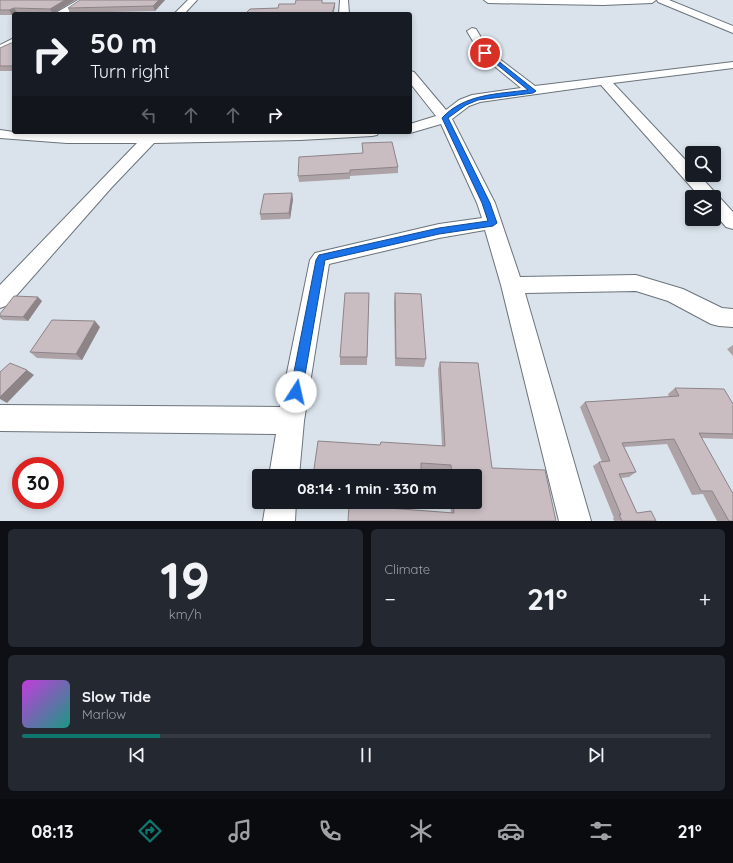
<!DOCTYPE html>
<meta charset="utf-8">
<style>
body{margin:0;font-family:Quicksand,sans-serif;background:#242831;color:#f1f3f6;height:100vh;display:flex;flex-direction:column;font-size:15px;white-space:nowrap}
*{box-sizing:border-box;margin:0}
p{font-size:13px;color:#9ea1a6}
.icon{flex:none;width:22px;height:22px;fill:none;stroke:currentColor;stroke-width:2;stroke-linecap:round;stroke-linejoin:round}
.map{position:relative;height:521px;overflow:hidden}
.sheet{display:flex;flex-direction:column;gap:8px;padding:8px;background:#0d0f14;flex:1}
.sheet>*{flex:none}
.hud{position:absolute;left:12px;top:12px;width:400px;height:122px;border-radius:4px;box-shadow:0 2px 6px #0003;background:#171b24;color:#f1f3f6;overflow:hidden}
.buttons{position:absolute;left:685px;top:146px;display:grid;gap:8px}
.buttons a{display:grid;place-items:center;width:36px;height:36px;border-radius:4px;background:#171b24;box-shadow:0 2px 6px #0003;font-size:20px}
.speed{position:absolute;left:12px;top:457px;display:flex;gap:8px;font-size:20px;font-weight:700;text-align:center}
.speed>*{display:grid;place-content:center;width:52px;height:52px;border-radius:50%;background:#171b24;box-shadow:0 2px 6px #0003;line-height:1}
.speed .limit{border:6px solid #d22;background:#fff;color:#111}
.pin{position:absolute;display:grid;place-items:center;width:34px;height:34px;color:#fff;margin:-17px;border:2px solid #fff;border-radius:50%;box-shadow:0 1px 4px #0007}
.me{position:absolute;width:44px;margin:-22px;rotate:10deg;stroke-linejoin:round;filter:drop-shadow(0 0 3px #0008)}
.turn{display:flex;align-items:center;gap:14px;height:84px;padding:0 12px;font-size:18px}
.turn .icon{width:52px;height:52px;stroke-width:2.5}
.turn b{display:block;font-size:28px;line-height:34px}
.lanes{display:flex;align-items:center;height:38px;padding:0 12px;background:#0003;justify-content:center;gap:20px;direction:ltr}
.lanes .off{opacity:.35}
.big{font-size:30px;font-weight:700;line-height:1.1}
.sheet .widget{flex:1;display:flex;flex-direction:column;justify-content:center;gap:6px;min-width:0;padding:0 14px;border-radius:6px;background:#242831}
.sheet .dial{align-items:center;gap:0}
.dial b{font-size:52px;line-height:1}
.song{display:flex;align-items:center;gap:12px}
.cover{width:48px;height:48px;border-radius:6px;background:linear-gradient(135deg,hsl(290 70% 55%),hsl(170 70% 35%))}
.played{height:4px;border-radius:2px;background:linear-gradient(90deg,#0f766e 20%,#363941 20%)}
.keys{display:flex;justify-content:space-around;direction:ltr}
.heat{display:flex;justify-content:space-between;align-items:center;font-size:22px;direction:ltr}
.sheet .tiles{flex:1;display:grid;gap:8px;grid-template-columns:1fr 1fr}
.widget:last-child{grid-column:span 2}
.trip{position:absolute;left:252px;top:469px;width:230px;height:40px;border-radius:4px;background:#171b24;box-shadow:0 2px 6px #0003;font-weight:700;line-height:40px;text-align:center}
.tabs{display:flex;height:64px;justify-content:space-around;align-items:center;background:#090b0e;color:#9ea1a6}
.tabs .icon{width:28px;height:28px}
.tabs .on{color:#0f766e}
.tabs b{font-size:18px;color:#f1f3f6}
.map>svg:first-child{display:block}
</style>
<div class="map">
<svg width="733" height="521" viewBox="0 0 733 521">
<rect width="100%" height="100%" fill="#dae3ec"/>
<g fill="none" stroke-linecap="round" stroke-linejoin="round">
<g stroke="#6b747b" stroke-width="2">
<g id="minor">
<polygon points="78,0 88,0 66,14 54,14"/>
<polygon points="188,0 197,0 184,14 174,14"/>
<polygon points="340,0 348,0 349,14 339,14"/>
<polygon points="484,0 656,0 652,3 603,5 488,3"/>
<polygon points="657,0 669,0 733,26 733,33 658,2"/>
<polygon points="472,28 476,29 489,51 535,86 733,62 733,68 613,83 692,167 692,175 699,175 733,212 733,229 726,227 714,213 714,197 700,197 601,85 480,102 469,106 452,119 495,203 520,277 636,275 683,289 722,308 733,309 733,327 719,326 711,324 668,301 636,291 525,293 591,521 559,521 501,285 485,230 439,238 329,264 304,421 299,476 269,476 276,434 0,431 0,405 280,407 310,260 315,253 439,224 482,218 477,203 441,124 410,133 405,132 410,132 410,124 436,116 410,83 410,71 414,72 446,110 459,100 472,95 521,88 481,55 467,31"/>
<polygon points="14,38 14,46 0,53 0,45"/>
<polygon points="0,130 14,132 89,134 379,132 377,135 372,136 300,140 154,143 112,187 8,305 0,308 0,285 137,143 67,143 0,138"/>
<polygon points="266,502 296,502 295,521 263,521"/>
</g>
</g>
<use href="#minor" fill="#fff" fill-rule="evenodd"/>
</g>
<g fill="#ada3a7">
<polygon points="0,0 75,0 53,14 17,12 12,15 0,15"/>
<polygon points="165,0 155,11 70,13 68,8"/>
<polygon points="14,43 14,71 0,71 0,48"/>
<polygon points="362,143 398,167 398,173 350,176 350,179 299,182 298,176 363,154"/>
<polygon points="293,199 290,219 261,220 260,214"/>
<polygon points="369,293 367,365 340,365 340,357"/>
<polygon points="395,293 426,359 424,367 395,366 394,302"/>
<polygon points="42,301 28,321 3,320 0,318 0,314"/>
<polygon points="100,327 82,360 37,358 30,352"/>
<polygon points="733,345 733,356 727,349"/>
<polygon points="440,362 492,468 556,521 311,504 311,502 351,502 351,505 451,513 450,502 475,502 475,476 449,476 448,470 421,469 421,476 313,476 380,445 442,446 438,369"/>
<polygon points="675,388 733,404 733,439 702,438 733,521 717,521 703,494 692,495 667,444 624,447 636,472 629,477 621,478 637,513 656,521 614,521 613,518 614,518 593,466 599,462 602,462 580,407 585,402 669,397 668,394"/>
</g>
<g fill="#8d8488">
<polygon points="65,0 75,0 53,14 50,9"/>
<polygon points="159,0 165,0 155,11 153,6"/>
<polygon points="335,3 335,7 333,14 332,14"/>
<polygon points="14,8 17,12 12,15 9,10"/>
<polygon points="292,193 293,199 290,219 289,213"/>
<polygon points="38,297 42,301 28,321 23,317"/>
<polygon points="95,321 100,327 82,360 76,354"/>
<polygon points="27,370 34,375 7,403 0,399 0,397"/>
</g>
<g fill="#c9bdc2" stroke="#8d8488">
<polygon points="0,0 65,0 50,9 14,8 9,10 0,10"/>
<polygon points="80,0 159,0 153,6 68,8"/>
<polygon points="296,0 322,0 322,3 335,3 332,14 245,14 250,9 278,8 279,4 295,4"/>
<polygon points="11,43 14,43 14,66 0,66 0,48"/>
<polygon points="392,142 398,167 350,170 350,173 298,176 299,157 363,153 362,143"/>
<polygon points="292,193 289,213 260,214 264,194"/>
<polygon points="345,293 369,293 367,357 340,357"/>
<polygon points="395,293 421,294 426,359 396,358"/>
<polygon points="14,296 38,297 23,317 0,316 0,314"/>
<polygon points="52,320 95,321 76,354 30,352"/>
<polygon points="440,362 478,363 492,468 545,470 556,521 348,521 349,505 454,513 453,502 475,502 475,476 452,476 451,465 421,463 421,476 383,476 353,474 353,476 313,476 318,441 380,445 381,442 445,446"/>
<polygon points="10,363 27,370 0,397 0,372"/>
<polygon points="675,388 724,389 733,404 733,434 699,433 732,492 733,492 733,521 729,521 712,491 701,491 674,439 622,443 636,472 619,474 637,513 651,511 656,521 622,521 619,515 621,515 599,462 610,461 585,402 679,396"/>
</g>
<path fill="#1a73e8" stroke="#114b97" d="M484,52H487L536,91L533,93L478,100L466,105L448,118L490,203L497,223L493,226L439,234L325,260L302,392L300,396L296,398L292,396L290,392L316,260L319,255L439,228L488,221L482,203L442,118C464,94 497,94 528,90L484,54Z"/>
</svg>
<div class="buttons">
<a><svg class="icon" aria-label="search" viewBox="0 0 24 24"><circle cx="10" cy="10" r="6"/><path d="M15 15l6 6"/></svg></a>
<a><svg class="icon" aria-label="layers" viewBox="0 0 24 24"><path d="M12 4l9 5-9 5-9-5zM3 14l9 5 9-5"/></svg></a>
</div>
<div class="speed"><div class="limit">30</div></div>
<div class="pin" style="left:485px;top:53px;background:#d93025"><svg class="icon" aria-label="arrive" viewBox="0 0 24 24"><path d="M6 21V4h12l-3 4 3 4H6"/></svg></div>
<svg class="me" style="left:296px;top:392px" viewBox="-20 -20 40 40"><circle r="19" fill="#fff"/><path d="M0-13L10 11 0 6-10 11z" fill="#1a73e8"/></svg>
<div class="trip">08:14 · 1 min · 330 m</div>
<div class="hud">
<div class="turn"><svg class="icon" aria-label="right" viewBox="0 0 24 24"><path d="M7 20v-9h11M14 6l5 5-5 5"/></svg><div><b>50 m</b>Turn right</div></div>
<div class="lanes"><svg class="icon off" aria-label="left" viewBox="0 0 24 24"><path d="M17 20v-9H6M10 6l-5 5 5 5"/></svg><svg class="icon off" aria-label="ahead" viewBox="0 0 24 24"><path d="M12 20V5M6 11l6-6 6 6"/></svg><svg class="icon off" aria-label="ahead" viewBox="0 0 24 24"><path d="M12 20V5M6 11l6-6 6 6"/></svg><svg class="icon" aria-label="right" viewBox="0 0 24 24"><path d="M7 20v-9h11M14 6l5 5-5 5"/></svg></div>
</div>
</div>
<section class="sheet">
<div class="tiles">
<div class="widget dial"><b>19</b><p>km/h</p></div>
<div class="widget"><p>Climate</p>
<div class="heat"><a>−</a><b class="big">21°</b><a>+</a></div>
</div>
<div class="widget">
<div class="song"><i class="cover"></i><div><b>Slow Tide</b><p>Marlow</p></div></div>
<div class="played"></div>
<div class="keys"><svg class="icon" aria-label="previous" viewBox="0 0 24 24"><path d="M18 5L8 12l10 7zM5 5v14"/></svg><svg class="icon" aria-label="pause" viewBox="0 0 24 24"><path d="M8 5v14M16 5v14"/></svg><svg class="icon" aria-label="next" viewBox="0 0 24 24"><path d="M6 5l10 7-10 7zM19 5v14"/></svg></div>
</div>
</div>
</section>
<nav class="tabs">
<b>08:13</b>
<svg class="icon on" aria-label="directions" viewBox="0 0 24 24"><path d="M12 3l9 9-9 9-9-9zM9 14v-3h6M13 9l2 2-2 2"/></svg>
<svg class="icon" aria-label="music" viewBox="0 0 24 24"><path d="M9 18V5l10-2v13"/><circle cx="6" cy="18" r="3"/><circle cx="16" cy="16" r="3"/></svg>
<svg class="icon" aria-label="phone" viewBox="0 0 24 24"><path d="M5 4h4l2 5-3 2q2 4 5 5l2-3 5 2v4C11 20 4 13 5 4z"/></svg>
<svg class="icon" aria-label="climate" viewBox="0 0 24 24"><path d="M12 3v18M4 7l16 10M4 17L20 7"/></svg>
<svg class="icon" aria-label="car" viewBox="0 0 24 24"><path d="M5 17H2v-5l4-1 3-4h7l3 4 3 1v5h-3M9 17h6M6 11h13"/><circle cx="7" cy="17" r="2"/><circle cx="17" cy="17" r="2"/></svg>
<svg class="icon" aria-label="filters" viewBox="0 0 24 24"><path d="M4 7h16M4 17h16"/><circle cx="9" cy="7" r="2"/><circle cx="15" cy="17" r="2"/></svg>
<b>21°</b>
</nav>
